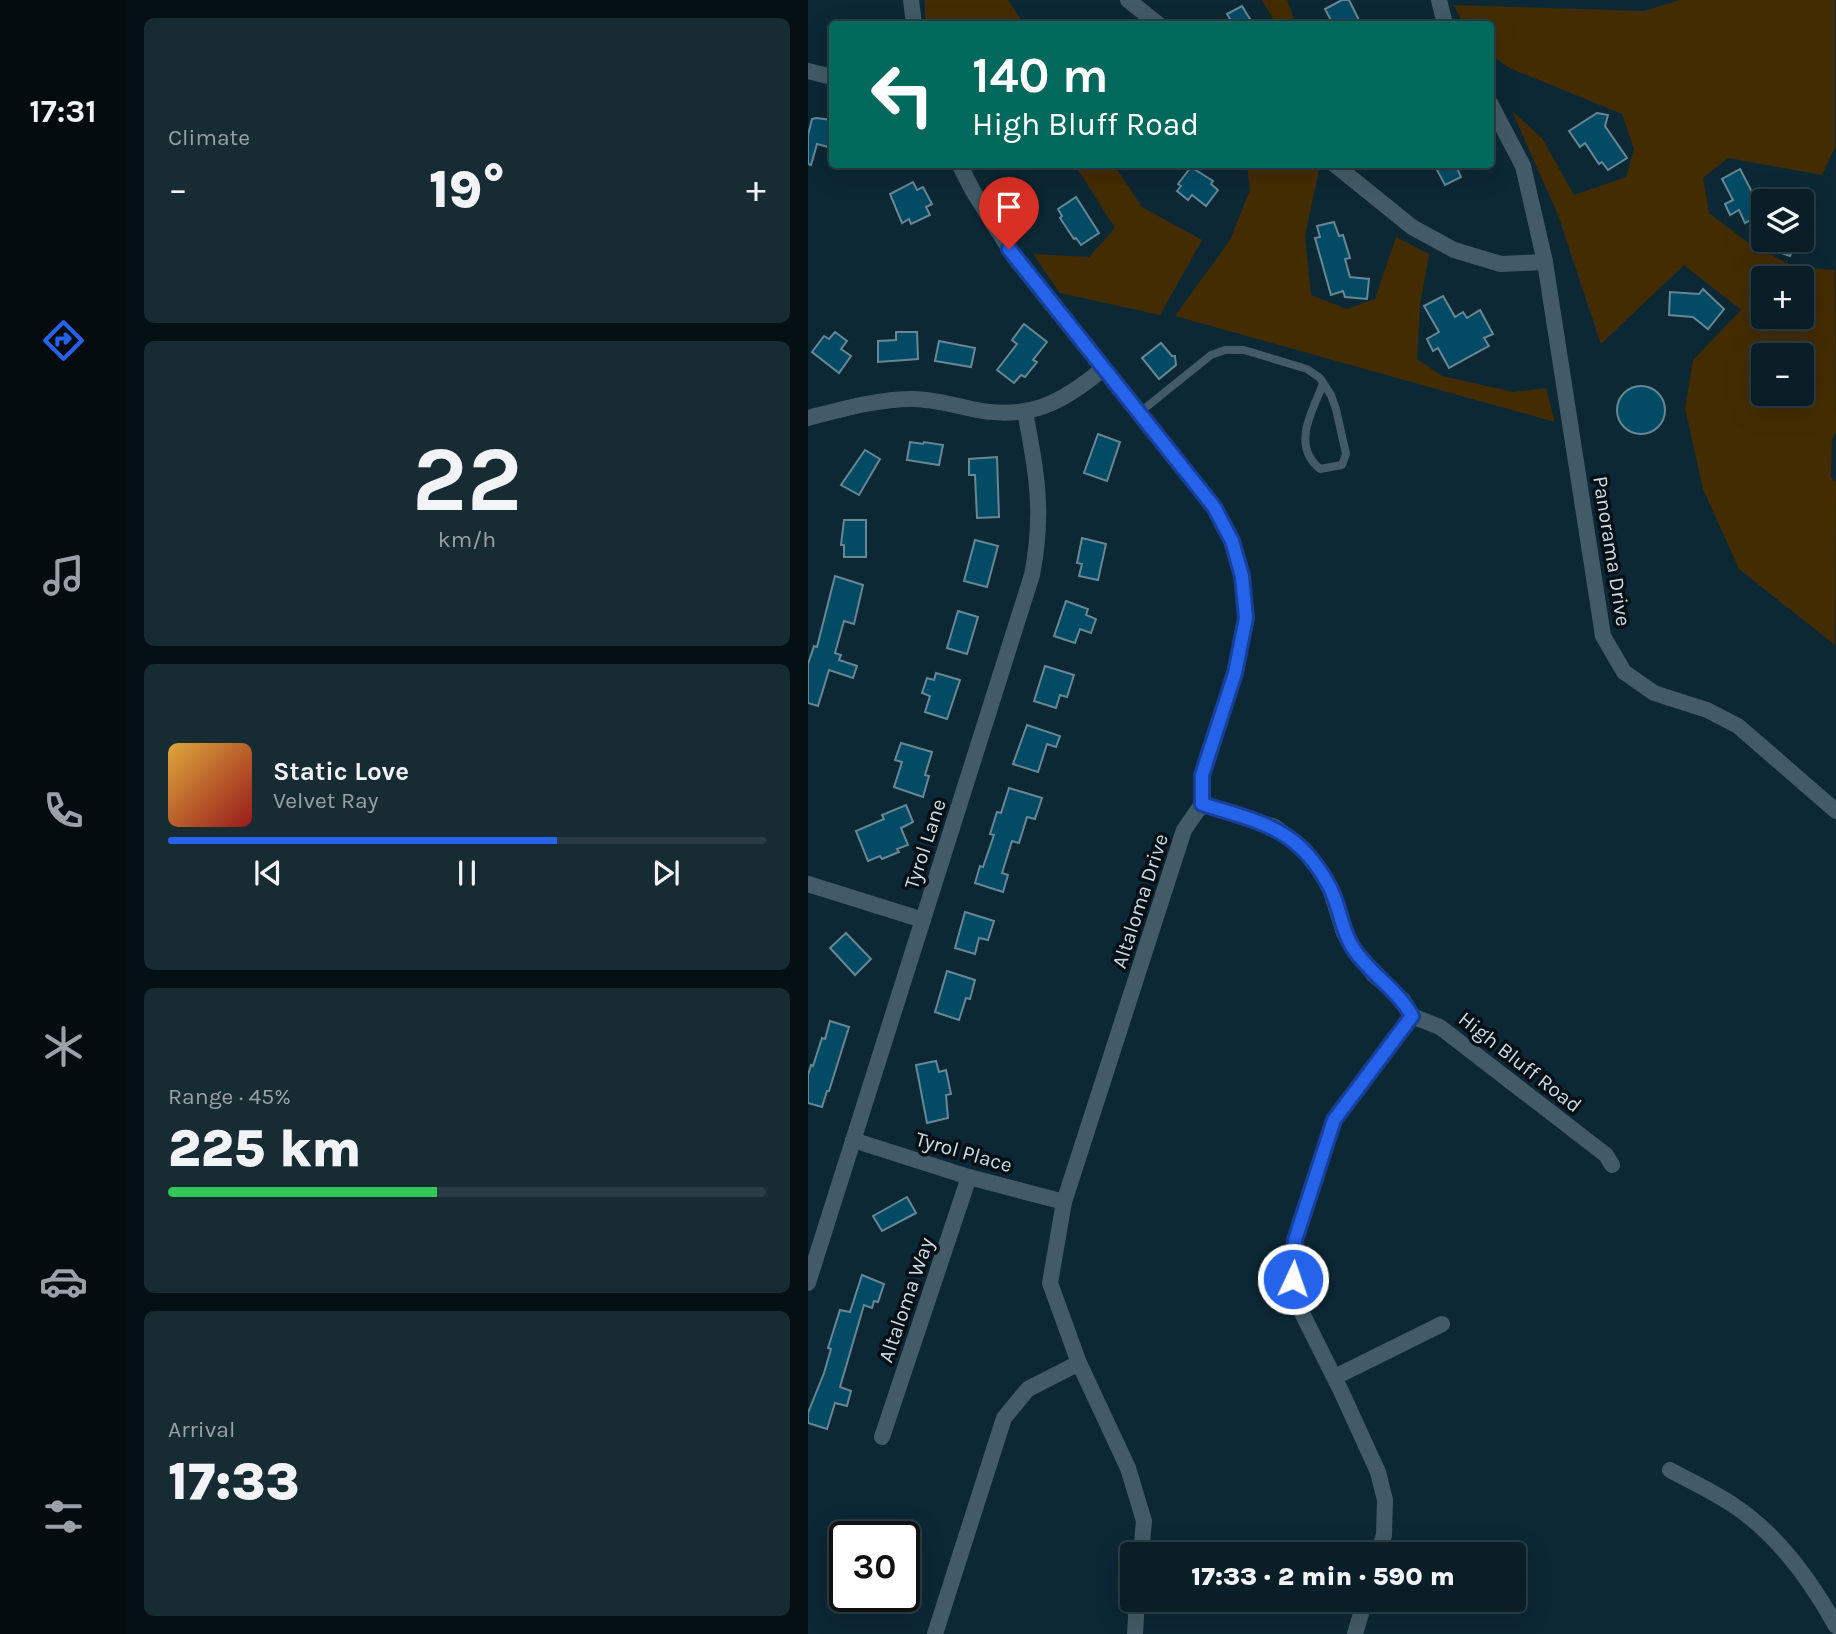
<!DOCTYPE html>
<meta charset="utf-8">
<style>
body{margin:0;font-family:Karla,sans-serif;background:#172b33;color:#f1f3f6;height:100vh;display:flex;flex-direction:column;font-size:26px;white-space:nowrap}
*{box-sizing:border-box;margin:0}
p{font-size:23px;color:#99a2a7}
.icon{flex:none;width:38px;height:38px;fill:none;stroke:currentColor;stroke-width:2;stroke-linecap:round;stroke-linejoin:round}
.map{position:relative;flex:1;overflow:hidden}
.panel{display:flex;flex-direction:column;gap:18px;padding:18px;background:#051015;width:682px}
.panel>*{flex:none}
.top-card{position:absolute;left:21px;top:21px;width:665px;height:147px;border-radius:7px;box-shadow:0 7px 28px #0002,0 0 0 2px #293c44;background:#00695c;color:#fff;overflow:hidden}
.tools{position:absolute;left:943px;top:189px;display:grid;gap:14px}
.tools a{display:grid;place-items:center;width:63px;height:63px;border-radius:7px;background:#091e27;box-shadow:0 7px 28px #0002,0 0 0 2px #293c44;font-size:35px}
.speed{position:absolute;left:21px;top:1521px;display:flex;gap:14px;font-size:35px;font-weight:700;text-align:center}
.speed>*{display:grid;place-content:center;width:91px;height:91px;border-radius:50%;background:#091e27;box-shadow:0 7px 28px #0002,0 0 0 2px #293c44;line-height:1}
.speed .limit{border:4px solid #111;border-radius:10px;background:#fff;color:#111}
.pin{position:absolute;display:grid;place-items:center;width:60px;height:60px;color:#fff;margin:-72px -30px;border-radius:50% 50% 50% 0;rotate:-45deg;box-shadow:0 0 7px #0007}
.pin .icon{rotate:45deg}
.me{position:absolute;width:77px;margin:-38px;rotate:3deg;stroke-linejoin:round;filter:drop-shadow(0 0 5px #0008)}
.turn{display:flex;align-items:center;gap:24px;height:147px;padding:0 28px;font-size:32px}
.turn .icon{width:91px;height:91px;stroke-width:2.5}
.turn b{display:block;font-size:49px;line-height:60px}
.big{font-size:52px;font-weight:800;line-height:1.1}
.panel .widget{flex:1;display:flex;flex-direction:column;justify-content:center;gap:10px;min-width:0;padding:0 24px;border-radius:10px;background:#172b33}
.panel .dial{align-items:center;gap:0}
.dial b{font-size:91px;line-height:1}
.song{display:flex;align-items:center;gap:21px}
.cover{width:84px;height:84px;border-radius:10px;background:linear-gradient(135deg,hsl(40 70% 55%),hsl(0 70% 35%))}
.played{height:7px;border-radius:4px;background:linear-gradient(90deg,#2563eb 65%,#293c44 65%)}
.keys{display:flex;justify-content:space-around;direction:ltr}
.heat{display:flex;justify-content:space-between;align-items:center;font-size:38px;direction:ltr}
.charge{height:10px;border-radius:5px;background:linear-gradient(90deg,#34c759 45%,#293c44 0)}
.trip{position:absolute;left:312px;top:1542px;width:406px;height:70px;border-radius:7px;background:#091e27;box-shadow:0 7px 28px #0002,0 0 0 2px #293c44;font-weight:800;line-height:70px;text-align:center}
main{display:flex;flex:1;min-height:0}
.tabs{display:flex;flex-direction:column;width:126px;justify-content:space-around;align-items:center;background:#040c10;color:#99a2a7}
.tabs .icon{width:49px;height:49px}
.tabs .active{color:#2563eb}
.tabs b{font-size:32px;color:#f1f3f6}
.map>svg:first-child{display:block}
</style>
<main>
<nav class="tabs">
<b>17:31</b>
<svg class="icon active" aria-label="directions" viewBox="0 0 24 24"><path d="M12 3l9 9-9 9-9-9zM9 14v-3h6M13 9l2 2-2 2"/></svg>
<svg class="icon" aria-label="music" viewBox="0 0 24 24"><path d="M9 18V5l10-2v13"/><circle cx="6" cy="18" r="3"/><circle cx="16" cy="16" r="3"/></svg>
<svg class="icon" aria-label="phone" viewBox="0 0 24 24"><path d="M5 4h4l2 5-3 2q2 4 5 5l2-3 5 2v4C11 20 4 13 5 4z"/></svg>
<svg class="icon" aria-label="climate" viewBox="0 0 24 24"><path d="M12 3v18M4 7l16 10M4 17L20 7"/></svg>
<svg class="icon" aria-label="car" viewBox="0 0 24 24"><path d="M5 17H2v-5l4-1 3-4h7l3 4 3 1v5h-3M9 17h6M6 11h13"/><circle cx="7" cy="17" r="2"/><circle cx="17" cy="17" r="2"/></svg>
<svg class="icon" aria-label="filters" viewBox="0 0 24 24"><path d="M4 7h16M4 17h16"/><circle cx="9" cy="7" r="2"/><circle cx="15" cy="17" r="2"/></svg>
</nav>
<section class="panel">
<div class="widget"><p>Climate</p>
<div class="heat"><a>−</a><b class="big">19°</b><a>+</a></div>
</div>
<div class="widget dial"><b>22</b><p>km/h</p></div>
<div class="widget">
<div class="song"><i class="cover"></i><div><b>Static Love</b><p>Velvet Ray</p></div></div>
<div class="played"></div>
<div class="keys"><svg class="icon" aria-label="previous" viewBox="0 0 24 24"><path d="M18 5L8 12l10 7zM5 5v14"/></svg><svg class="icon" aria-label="pause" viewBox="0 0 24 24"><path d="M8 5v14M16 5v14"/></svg><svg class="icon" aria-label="next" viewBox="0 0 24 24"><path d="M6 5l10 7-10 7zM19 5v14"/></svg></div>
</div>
<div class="widget"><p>Range · 45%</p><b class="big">225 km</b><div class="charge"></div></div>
<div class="widget"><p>Arrival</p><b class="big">17:33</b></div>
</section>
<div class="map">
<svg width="1028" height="1634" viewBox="0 0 1028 1634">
<rect width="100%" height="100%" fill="#0c2834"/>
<g fill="#442c02" fill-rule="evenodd">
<polygon points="117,0 200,0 216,24 117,24"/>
<polygon points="454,0 479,0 488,24 468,24"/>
<path d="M872,0H1027V147L1014,175L920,158L895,178L901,213L942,244L987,267L1027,270L1028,431L1024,440L1023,477L1028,483L1027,645L931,569L895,489L877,408L885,360L933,310L876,265L793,344L750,215L704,111L734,138L766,195L818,177L826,149L814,114L701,68L683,55L682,24H655L646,5L836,11ZM994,278V317H956V278ZM994,355V394H956V355Z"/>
<polygon points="267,165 306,165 334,207 394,240 352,315 252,293 225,254 281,257 307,228"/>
<polygon points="439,165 505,165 511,170 497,236 503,295 539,309 567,299 588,237 621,254 612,306 609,359 634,376 705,392 738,388 747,422 367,316 422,240 442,190"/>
</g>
<g fill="#034b65" stroke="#688694" stroke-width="2">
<polygon points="534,0 541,0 553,24 525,24 517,9"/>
<polygon points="434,6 445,24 425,24 419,14"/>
<polygon points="789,113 800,115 797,126 819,158 800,170 794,162 791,164 777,143 772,147 761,131"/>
<polygon points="8,118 24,120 24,148 9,144 3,165 0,164 0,135 4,119"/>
<polygon points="626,164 647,164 653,177 637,185"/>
<polygon points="383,167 405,181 403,184 410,190 398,206 384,195 380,200 369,191 373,186 370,184"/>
<polygon points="932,169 955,213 937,223 931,210 922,215 917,204 925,200 914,179"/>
<polygon points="105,182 109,190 115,187 124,204 118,207 122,215 103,224 101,219 94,223 82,194"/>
<polygon points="268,197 291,233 273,245 268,238 266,239 252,218 254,216 250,209"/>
<polygon points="526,222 531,236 535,235 542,258 537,259 542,277 561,279 559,299 537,297 535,291 523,295 507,238 512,237 509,226"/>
<polygon points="962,240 999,240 994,253 985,249 982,256 968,251 971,244"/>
<polygon points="895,289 916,309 900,329 885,317 861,315 862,292 891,294"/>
<polygon points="635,296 647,317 655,312 659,318 672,310 685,334 676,338 681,346 641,368 630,348 625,351 619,339 631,332 616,306"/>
<polygon points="216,324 239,342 225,360 229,362 217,377 213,375 206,383 189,370 209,344 204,340"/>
<polygon points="27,332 39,341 33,349 43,356 31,373 4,352 16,336 21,339"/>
<polygon points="88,332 109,332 110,359 70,362 70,341 88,340"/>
<polygon points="131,341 167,348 163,367 127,361"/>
<polygon points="353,343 364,356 367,356 368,365 351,379 334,358"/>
<circle cx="833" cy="410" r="24"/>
<polygon points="290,434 312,442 299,481 276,473"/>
<polygon points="102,442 115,444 116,442 135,445 131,465 99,460"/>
<polygon points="57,450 72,459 51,495 33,485"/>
<polygon points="189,457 191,517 169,518 167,475 161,475 161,459"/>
<polygon points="36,520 58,520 58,557 36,557 36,545 33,545"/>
<polygon points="274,538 298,544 290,580 271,576 274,564 269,563"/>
<polygon points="167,540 190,546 179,587 156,581"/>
<polygon points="27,576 55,585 46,624 36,621 27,653 33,655 31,660 49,666 45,678 21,670 10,706 0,703 0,664 6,646 9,647"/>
<polygon points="258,601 280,609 278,615 288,619 283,633 272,629 267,643 246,636"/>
<polygon points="150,611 170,617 159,654 139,648"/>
<polygon points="237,666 266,675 259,697 252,695 248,708 226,701"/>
<polygon points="128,673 152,680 139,719 117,712 122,696 114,693 119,678 126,680"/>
<polygon points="219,725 252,736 248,747 239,744 230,772 205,764"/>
<polygon points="93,743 124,752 117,775 121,776 115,797 86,787 94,762 87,760"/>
<polygon points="201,788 234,798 227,819 219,817 211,843 204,841 194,873 200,875 195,892 167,883 172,866 175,867 186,835 182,834 189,812 193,813"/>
<polygon points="98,805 105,822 93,828 100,845 89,849 91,852 74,859 72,856 60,861 48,831 76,819 74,815"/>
<polygon points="157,912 186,921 180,940 171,938 167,954 147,948"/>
<polygon points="38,933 63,959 47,975 22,948"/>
<polygon points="139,971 167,980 162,999 158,998 151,1020 127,1012"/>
<polygon points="22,1021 41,1027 21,1091 19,1091 14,1107 0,1103 0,1075 3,1065 5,1066 14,1038 17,1039"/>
<polygon points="128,1061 131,1072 138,1070 143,1094 138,1095 140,1118 119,1123 108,1065"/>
<polygon points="99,1197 108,1213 74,1231 65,1216"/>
<polygon points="54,1275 76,1284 70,1302 66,1301 64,1308 56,1305 32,1387 43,1391 39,1406 27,1403 19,1429 0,1423 0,1413 16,1373 23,1349 20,1348 32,1310 42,1312"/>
</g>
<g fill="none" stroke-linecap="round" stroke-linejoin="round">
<path stroke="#435b66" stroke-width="8" d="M331,413L403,355L417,350H436L499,369L512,378L523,395L528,409L538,454L534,465L512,469C483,445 504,412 515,384"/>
<g stroke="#435b66" stroke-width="16">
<polyline points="103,0 106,24"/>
<polyline points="320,0 350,24"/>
<polyline points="631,0 637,24"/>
<polyline points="0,71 24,77"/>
<polyline points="682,103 715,166 737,262 795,636 816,672 846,693 899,710 930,726 1028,811"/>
<polyline points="151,164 165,191 209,261 406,507 424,541 434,576 438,618 427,673 395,775 394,804 376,830 256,1202 242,1283 271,1363 320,1468 336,1521 333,1554"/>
<polyline points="526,164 604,227 646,250 693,264 737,262"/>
<path d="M0,418C35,409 69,399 105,399C125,399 144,405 164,409C220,421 253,404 296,368"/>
<polyline points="394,804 467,827 496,849 521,885 536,933 547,951 566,975 595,1000 604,1016 632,1027 798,1155 804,1165"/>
<polyline points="0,884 115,920"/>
<polyline points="45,1140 161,1177 256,1202"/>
<path d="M0,1283L224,575C236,514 229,472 217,412"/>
<polyline points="527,1377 634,1324"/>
<polyline points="74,1437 161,1177"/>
<path d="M862,1470C884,1482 908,1493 928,1507C971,1536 1003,1581 1028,1626"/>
<polyline points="570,1554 576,1535 577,1500 570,1472 533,1391 493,1311 485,1279 487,1240 526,1120 604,1016"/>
<polyline points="127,1634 196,1418 220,1389 271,1363"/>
<polyline points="327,1634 329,1600"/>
<polyline points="547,1634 557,1600"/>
</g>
</g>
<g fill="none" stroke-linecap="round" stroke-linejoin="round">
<g stroke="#184099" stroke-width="18">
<path id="route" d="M201,249L406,507L424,541L434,576L438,618L427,673L394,775V804C451,822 489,827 520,884C532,904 532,928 545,948C562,974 590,990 604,1016L526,1120L487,1240L485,1279"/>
</g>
<use href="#route" stroke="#2563eb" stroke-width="12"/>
</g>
<g text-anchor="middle" stroke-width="7" stroke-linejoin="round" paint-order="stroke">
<g font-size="21" fill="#ccdbe3" stroke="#050f15">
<text transform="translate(804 551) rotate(81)" y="7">Panorama Drive</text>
<text transform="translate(117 844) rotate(-72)" y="7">Tyrol Lane</text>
<text transform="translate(332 901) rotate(-72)" y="7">Altaloma Drive</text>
<text transform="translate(712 1062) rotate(38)" y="7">High Bluff Road</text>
<text transform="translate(156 1152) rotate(16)" y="7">Tyrol Place</text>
<text transform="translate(98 1300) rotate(-71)" y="7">Altaloma Way</text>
</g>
</g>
</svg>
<div class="tools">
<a><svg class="icon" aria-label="layers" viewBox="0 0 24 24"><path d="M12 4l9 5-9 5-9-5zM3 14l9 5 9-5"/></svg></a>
<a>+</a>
<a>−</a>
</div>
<div class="speed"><div class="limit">30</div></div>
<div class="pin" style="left:201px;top:249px;background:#d93025"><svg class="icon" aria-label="arrive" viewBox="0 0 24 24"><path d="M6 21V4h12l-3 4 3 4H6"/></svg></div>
<svg class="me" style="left:485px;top:1279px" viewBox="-20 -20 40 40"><circle r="17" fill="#2563eb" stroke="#fff" stroke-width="3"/><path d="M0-11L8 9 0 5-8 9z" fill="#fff"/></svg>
<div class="trip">17:33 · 2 min · 590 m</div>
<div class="top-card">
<div class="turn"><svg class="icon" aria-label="left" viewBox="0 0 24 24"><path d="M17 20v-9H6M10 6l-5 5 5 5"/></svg><div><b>140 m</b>High Bluff Road</div></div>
</div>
</div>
</main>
